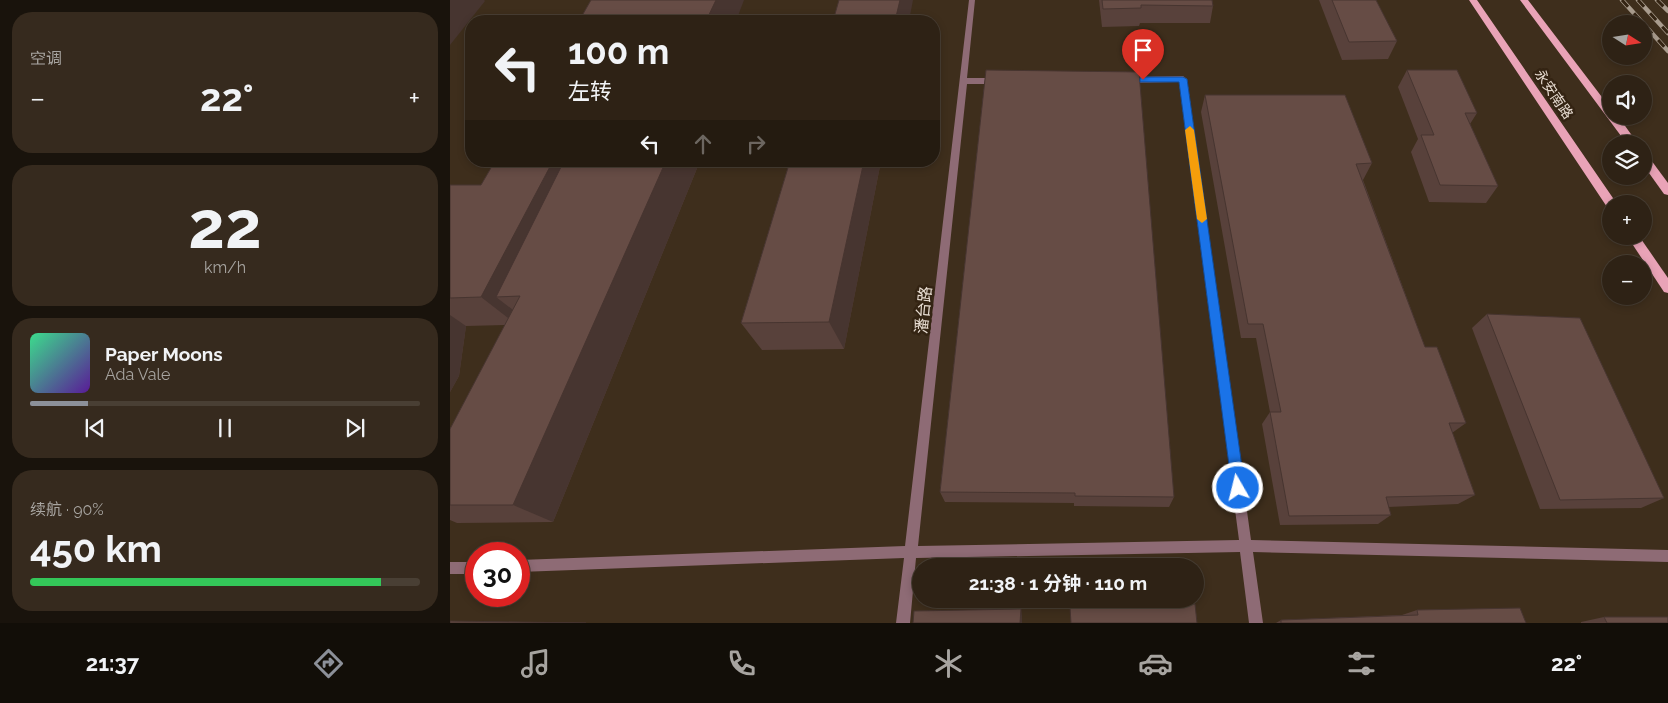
<!DOCTYPE html>
<html lang="zh">
<meta charset="utf-8">
<style>
body{margin:0;font-family:Raleway,"Noto Sans SC",sans-serif;background:#362a1e;color:#f1f3f6;height:100vh;display:flex;flex-direction:column;font-size:19px;white-space:nowrap}
*{box-sizing:border-box;margin:0}
p{font-size:16px;color:#a7a4a0}
.icon{flex:none;width:28px;height:28px;fill:none;stroke:currentColor;stroke-width:2;stroke-linecap:round;stroke-linejoin:round}
.map{position:relative;flex:1;overflow:hidden}
.details{display:flex;flex-direction:column;gap:12px;padding:12px;background:#19130c;width:450px}
.details>*{flex:none}
.banner{position:absolute;left:15px;top:15px;width:475px;height:152px;border-radius:20px;box-shadow:0 2px 8px #0003,0 0 0 1px #493f34;background:#2e2215;color:#f1f3f6;overflow:hidden}
.needle{width:32px;rotate:102deg}
.buttons{position:absolute;left:1152px;top:15px;display:grid;gap:10px}
.buttons a{display:grid;place-items:center;width:50px;height:50px;border-radius:50%;background:#2e2215;box-shadow:0 2px 8px #0003,0 0 0 1px #493f34;font-size:25px}
.speed{position:absolute;left:15px;top:542px;display:flex;gap:10px;font-size:25px;font-weight:700;text-align:center}
.speed>*{display:grid;place-content:center;width:65px;height:65px;border-radius:50%;background:#2e2215;box-shadow:0 2px 8px #0003,0 0 0 1px #493f34;line-height:1}
.speed .limit{border:8px solid #d22;background:#fff;color:#111}
.pin{position:absolute;display:grid;place-items:center;width:42px;height:42px;color:#fff;margin:-51px -21px;border-radius:50% 50% 50% 0;rotate:-45deg;box-shadow:0 0 5px #0007}
.pin .icon{rotate:45deg}
.me{position:absolute;width:55px;margin:-28px;rotate:352deg;stroke-linejoin:round;filter:drop-shadow(0 0 4px #0008)}
.turn{display:flex;align-items:center;gap:18px;height:105px;padding:0 20px;font-size:22px}
.turn .icon{width:65px;height:65px;stroke-width:2.5}
.turn b{display:block;font-size:35px;line-height:42px}
.lanes{display:flex;align-items:center;height:48px;padding:0 20px;background:#0003;justify-content:center;gap:25px;direction:ltr}
.lanes .off{opacity:.35}
.big{font-size:38px;font-weight:700;line-height:1.1}
.details .widget{flex:1;display:flex;flex-direction:column;justify-content:center;gap:8px;min-width:0;padding:0 18px;border-radius:20px;background:#362a1e}
.details .dial{align-items:center;gap:0}
.dial b{font-size:65px;line-height:1}
.song{display:flex;align-items:center;gap:15px}
.cover{width:60px;height:60px;border-radius:8px;background:linear-gradient(135deg,hsl(150 70% 55%),hsl(270 70% 35%))}
.played{height:5px;border-radius:2px;background:linear-gradient(90deg,#8c9099 15%,#493f34 15%)}
.keys{display:flex;justify-content:space-around;direction:ltr}
.heat{display:flex;justify-content:space-between;align-items:center;font-size:28px;direction:ltr}
.charge{height:8px;border-radius:4px;background:linear-gradient(90deg,#34c759 90%,#493f34 0)}
.trip{position:absolute;left:462px;top:558px;width:292px;height:50px;border-radius:25px;background:#2e2215;box-shadow:0 2px 8px #0003,0 0 0 1px #493f34;font-weight:700;line-height:50px;text-align:center}
.tabs{display:flex;height:80px;justify-content:space-around;align-items:center;background:#120e08;color:#a7a4a0}
.tabs .icon{width:35px;height:35px}
.tabs .current{color:#8c9099}
.tabs b{font-size:22px;color:#f1f3f6}
main{display:flex;flex:1;min-height:0}
.map>svg:first-child{display:block}
</style>
<main>
<section class="details">
<div class="widget"><p>空调</p>
<div class="heat"><a>−</a><b class="big">22°</b><a>+</a></div>
</div>
<div class="widget dial"><b>22</b><p>km/h</p></div>
<div class="widget">
<div class="song"><i class="cover"></i><div><b>Paper Moons</b><p>Ada Vale</p></div></div>
<div class="played"></div>
<div class="keys"><svg class="icon" aria-label="previous" viewBox="0 0 24 24"><path d="M18 5L8 12l10 7zM5 5v14"/></svg><svg class="icon" aria-label="pause" viewBox="0 0 24 24"><path d="M8 5v14M16 5v14"/></svg><svg class="icon" aria-label="next" viewBox="0 0 24 24"><path d="M6 5l10 7-10 7zM19 5v14"/></svg></div>
</div>
<div class="widget"><p>续航 · 90%</p><b class="big">450 km</b><div class="charge"></div></div>
</section>
<div class="map">
<svg width="1218" height="623" viewBox="0 0 1218 623">
<rect width="100%" height="100%" fill="#3e2e1c"/>
<g fill="none" stroke-linecap="round" stroke-linejoin="round">
<g fill="#8e6b75" fill-rule="evenodd">
<polygon points="519,0 525,0 517,78 547,78 551,81 547,84 517,84 468,546 789,540 729,82 677,83 673,80 677,77 733,76 737,79 801,540 1218,550 1218,562 803,552 813,623 799,623 790,552 466,558 460,623 446,623 454,558 69,572 69,560 455,546"/>
<rect x="0" y="562" width="26" height="12"/>
</g>
<g fill="#e9a3b7" fill-rule="evenodd">
<polygon points="1019,0 1027,0 1165,201 1166,204 1161,204 1161,208 1157,207"/>
<polygon points="1070,0 1078,0 1161,109 1161,116 1168,116 1188,144 1177,144"/>
<polygon points="1194,155 1198,156 1218,183 1218,195 1214,194 1194,166"/>
<polygon points="1177,236 1189,236 1218,278 1218,293 1214,292"/>
</g>
<g stroke="#a99c8e" stroke-width="4.5">
<g id="rail">
<polyline points="1172,0 1218,51"/>
<polyline points="1188,0 1218,33"/>
<polyline points="1207,0 1218,11"/>
</g>
</g>
<use href="#rail" stroke="#342413" stroke-width="3" stroke-dasharray="9" stroke-linecap="butt"/>
</g>
<g fill="#58413b">
<polygon points="649,0 762,0 763,6 760,23 690,23 689,26 652,27"/>
<polygon points="869,0 926,0 947,41 938,59 892,60"/>
<polygon points="536,70 724,497 719,507 624,506 624,503 495,502 490,492"/>
<polygon points="957,70 1027,113 1020,124 1048,186 1036,203 979,202 961,152 968,139 948,87"/>
<polygon points="755,95 922,163 913,180 975,347 1016,423 1002,433 1025,495 1008,504 938,507 941,515 928,524 830,525 812,424 820,412 806,338 791,338 751,112"/>
<polygon points="45,161 250,161 103,522 7,523 0,520 0,429 55,325 16,326 9,376 0,392 0,185 31,185"/>
<polygon points="340,161 431,161 394,349 312,350 291,323"/>
<polygon points="1037,314 1214,498 1191,508 1090,509 1022,328"/>
<polygon points="967,610 1076,623 826,623 831,620 952,615"/>
<polygon points="1154,617 1218,623 1131,623 1131,622"/>
</g>
<g fill="#473530">
<polygon points="0,0 34,0 35,1 0,45"/>
<polygon points="266,0 294,0 286,21 256,21"/>
<polygon points="450,0 463,0 459,21 445,21"/>
<polygon points="103,161 145,161 70,296 46,297 71,316 67,325 31,297"/>
<polygon points="216,161 250,161 103,522 63,505"/>
<polygon points="414,161 431,161 394,349 379,322"/>
<polygon points="0,315 16,326 9,376 0,392"/>
<polygon points="571,609 572,615 572,623 570,623"/>
</g>
<g fill="#664c45" stroke="#473530">
<polygon points="141,0 266,0 256,21 129,21"/>
<polygon points="389,0 450,0 445,21 383,21"/>
<polygon points="652,0 762,0 763,6 691,5 691,8 653,9"/>
<polygon points="882,0 926,0 947,41 899,42"/>
<polygon points="536,70 689,72 724,497 625,496 625,493 490,492"/>
<polygon points="957,70 1007,70 1027,113 1015,113 1048,186 990,185 971,135 984,135"/>
<polygon points="755,95 895,95 922,163 906,164 975,347 987,347 1016,423 999,423 1025,495 936,497 941,515 839,516 820,412 831,412 813,324 798,324"/>
<polygon points="45,161 103,161 31,297 0,298 0,185 31,185"/>
<polygon points="114,161 216,161 63,505 0,505 0,429 70,296 46,297"/>
<polygon points="340,161 414,161 379,322 291,323"/>
<polygon points="1037,314 1130,318 1214,498 1110,500"/>
<polygon points="745,604 747,623 621,623 620,608"/>
<polygon points="1070,608 1076,623 831,623 831,620 968,615 967,610"/>
<polygon points="571,609 570,623 463,623 464,611"/>
<polygon points="1154,617 1218,617 1218,623 1157,623"/>
<polygon points="0,621 136,623 0,623"/>
</g>
<polygon fill="#1a73e8" stroke="#114b97" points="693,77 733,77 737,79 795,488 793,493 788,495 784,493 782,488 729,82 690,82 690,78"/>
<polygon fill="#f59e0b" points="740,126 744,130 757,219 752,223 747,219 735,130"/>
<g text-anchor="middle" stroke-width="5" stroke-linejoin="round" paint-order="stroke">
<g font-size="14" fill="#e7dcd1" stroke="#342413">
<text transform="translate(1104 94) rotate(56)" y="5">永安南路</text>
</g>
<g font-size="16" fill="#e7dcd1" stroke="#342413">
<text transform="translate(473 310) rotate(-84)" y="6">潘台路</text>
</g>
</g>
</svg>
<div class="buttons">
<a><svg class="needle" viewBox="-14 -14 28 28"><path d="M0-13l5 13h-10z" fill="#e53935"/><path d="M0 13l5-13h-10z" fill="#a7a4a0"/></svg></a>
<a><svg class="icon" aria-label="sound" viewBox="0 0 24 24"><path d="M4 9h4l5-4v14l-5-4H4zM17 9q2 3 0 6"/></svg></a>
<a><svg class="icon" aria-label="layers" viewBox="0 0 24 24"><path d="M12 4l9 5-9 5-9-5zM3 14l9 5 9-5"/></svg></a>
<a>+</a>
<a>−</a>
</div>
<div class="speed"><div class="limit">30</div></div>
<div class="pin" style="left:693px;top:80px;background:#d93025"><svg class="icon" aria-label="arrive" viewBox="0 0 24 24"><path d="M6 21V4h12l-3 4 3 4H6"/></svg></div>
<svg class="me" style="left:788px;top:488px" viewBox="-20 -20 40 40"><circle r="17" fill="#1a73e8" stroke="#fff" stroke-width="3"/><path d="M0-11L8 9 0 5-8 9z" fill="#fff"/></svg>
<div class="trip">21:38 · 1 分钟 · 110 m</div>
<div class="banner">
<div class="turn"><svg class="icon" aria-label="left" viewBox="0 0 24 24"><path d="M17 20v-9H6M10 6l-5 5 5 5"/></svg><div><b>100 m</b>左转</div></div>
<div class="lanes"><svg class="icon" aria-label="left" viewBox="0 0 24 24"><path d="M17 20v-9H6M10 6l-5 5 5 5"/></svg><svg class="icon off" aria-label="ahead" viewBox="0 0 24 24"><path d="M12 20V5M6 11l6-6 6 6"/></svg><svg class="icon off" aria-label="right" viewBox="0 0 24 24"><path d="M7 20v-9h11M14 6l5 5-5 5"/></svg></div>
</div>
</div>
</main>
<nav class="tabs">
<b>21:37</b>
<svg class="icon current" aria-label="directions" viewBox="0 0 24 24"><path d="M12 3l9 9-9 9-9-9zM9 14v-3h6M13 9l2 2-2 2"/></svg>
<svg class="icon" aria-label="music" viewBox="0 0 24 24"><path d="M9 18V5l10-2v13"/><circle cx="6" cy="18" r="3"/><circle cx="16" cy="16" r="3"/></svg>
<svg class="icon" aria-label="phone" viewBox="0 0 24 24"><path d="M5 4h4l2 5-3 2q2 4 5 5l2-3 5 2v4C11 20 4 13 5 4z"/></svg>
<svg class="icon" aria-label="climate" viewBox="0 0 24 24"><path d="M12 3v18M4 7l16 10M4 17L20 7"/></svg>
<svg class="icon" aria-label="car" viewBox="0 0 24 24"><path d="M5 17H2v-5l4-1 3-4h7l3 4 3 1v5h-3M9 17h6M6 11h13"/><circle cx="7" cy="17" r="2"/><circle cx="17" cy="17" r="2"/></svg>
<svg class="icon" aria-label="filters" viewBox="0 0 24 24"><path d="M4 7h16M4 17h16"/><circle cx="9" cy="7" r="2"/><circle cx="15" cy="17" r="2"/></svg>
<b>22°</b>
</nav>
